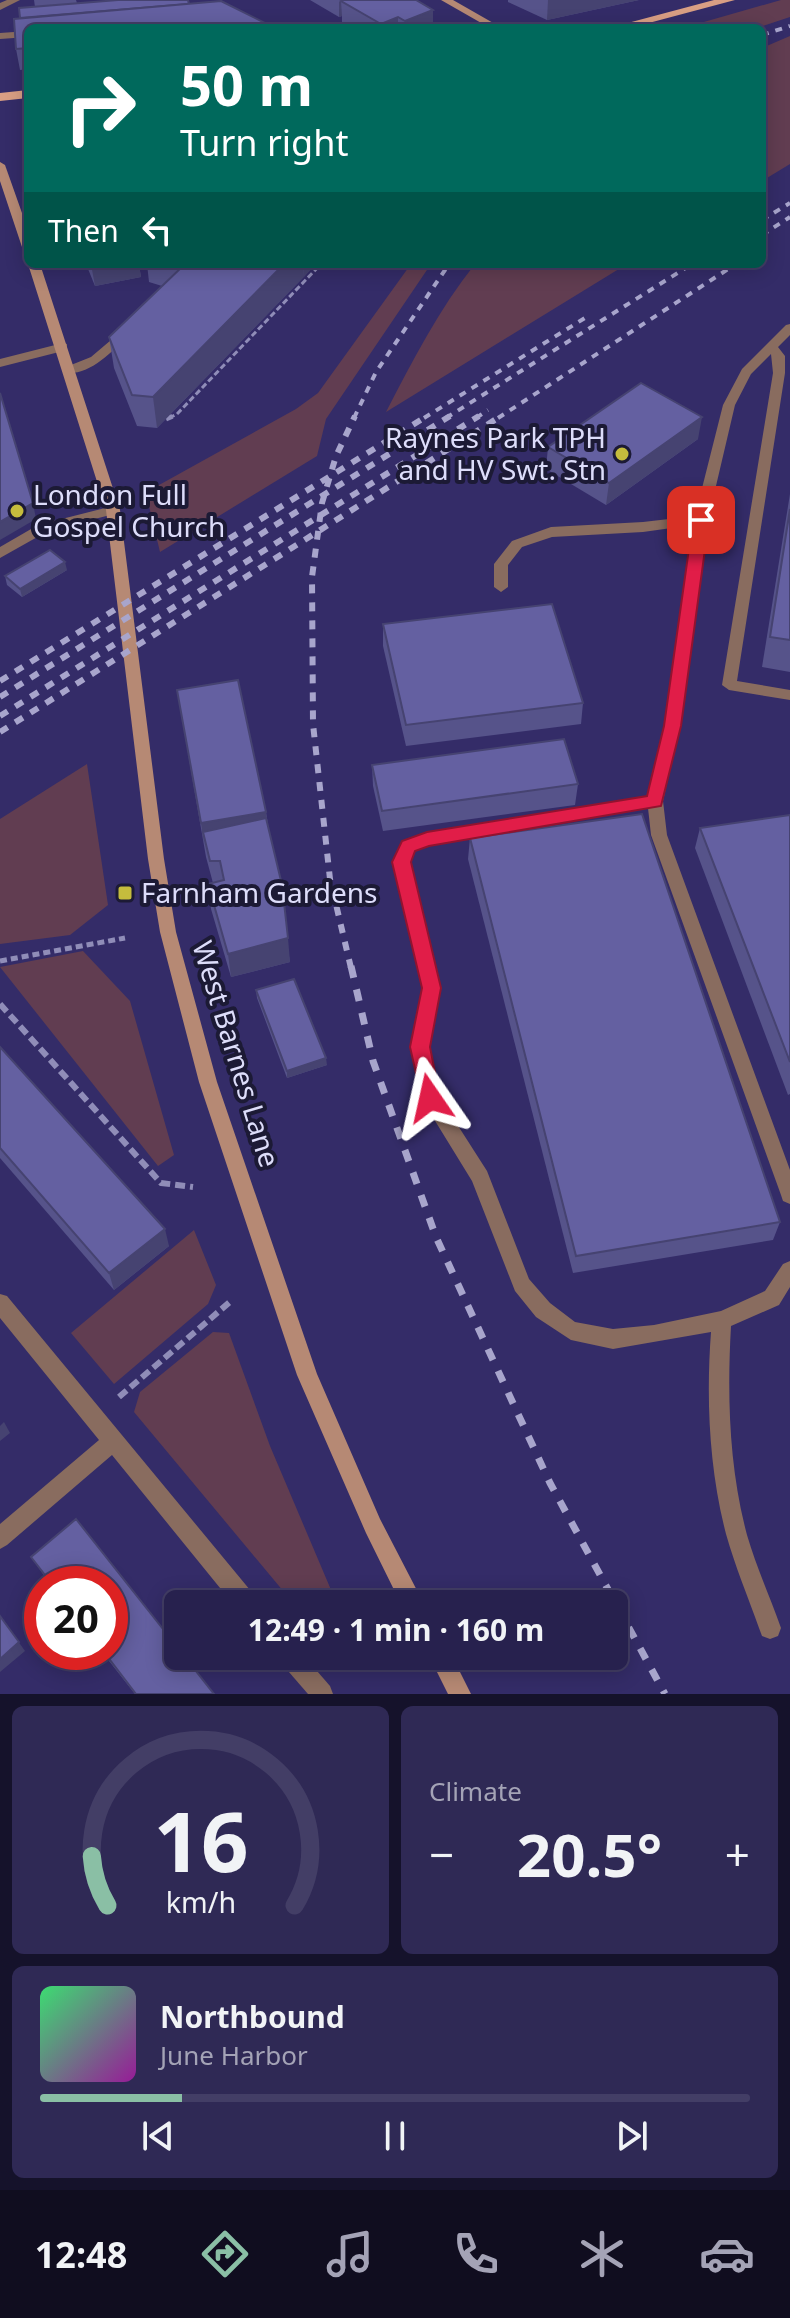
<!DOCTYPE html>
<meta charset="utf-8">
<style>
body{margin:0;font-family:"Noto Sans",sans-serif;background:#2f2955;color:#f1f3f6;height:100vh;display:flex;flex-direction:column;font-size:30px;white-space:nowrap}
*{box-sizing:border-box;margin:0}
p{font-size:26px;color:#a4a3b6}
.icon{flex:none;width:44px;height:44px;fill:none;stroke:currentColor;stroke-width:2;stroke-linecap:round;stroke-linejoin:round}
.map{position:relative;height:1694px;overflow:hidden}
.details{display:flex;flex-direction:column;gap:12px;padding:12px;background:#15122b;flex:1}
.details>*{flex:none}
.top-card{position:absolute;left:24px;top:24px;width:742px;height:244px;border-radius:12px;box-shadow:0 4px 20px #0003,0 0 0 2px #433e66;background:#00695c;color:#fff;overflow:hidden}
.speed{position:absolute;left:24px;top:1566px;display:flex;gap:16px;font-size:40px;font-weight:700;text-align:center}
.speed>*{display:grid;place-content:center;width:104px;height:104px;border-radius:50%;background:#27214e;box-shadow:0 4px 20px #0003,0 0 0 2px #433e66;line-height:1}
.speed .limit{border:12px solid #d22;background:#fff;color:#111}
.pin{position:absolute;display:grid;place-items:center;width:68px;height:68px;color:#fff;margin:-34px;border-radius:16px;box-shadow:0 4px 12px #0006}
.me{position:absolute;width:88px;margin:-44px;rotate:349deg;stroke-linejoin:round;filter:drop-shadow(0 0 6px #0008)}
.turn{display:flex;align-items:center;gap:28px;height:168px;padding:0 24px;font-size:36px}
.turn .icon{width:104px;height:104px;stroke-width:2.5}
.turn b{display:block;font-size:56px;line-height:68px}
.then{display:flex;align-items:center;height:76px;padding:0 24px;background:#0003;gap:16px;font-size:30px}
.big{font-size:60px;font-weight:700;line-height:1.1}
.details .tile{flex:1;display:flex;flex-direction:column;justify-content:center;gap:12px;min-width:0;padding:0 28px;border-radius:12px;background:#2f2955}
.details .dial{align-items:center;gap:0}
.dial svg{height:208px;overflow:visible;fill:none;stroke:#433e66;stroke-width:7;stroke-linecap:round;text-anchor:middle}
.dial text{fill:#f1f3f6;stroke:none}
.song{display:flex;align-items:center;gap:24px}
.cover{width:96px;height:96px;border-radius:12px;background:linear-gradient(135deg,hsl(140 70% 55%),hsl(300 70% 35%))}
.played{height:8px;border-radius:4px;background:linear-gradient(90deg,#8abfa5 20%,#433e66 20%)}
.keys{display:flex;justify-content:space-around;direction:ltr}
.heat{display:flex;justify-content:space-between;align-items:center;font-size:44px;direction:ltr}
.details .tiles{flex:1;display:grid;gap:12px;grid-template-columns:1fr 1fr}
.tile:last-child{grid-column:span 2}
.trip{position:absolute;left:164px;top:1590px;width:464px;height:80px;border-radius:12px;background:#27214e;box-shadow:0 4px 20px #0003,0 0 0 2px #433e66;font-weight:700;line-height:80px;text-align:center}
.menu{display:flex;height:128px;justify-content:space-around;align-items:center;background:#100d1f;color:#a4a3b6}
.menu .icon{width:56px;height:56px}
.menu .active{color:#8abfa5}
.menu b{font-size:36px;color:#f1f3f6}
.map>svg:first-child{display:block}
</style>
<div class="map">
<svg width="790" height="1694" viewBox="0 0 790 1694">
<rect width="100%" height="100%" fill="#342c68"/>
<g fill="#613d51">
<polygon points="781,0 790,0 790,17 757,28 683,28"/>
<polygon points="790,36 790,164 762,181 762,48"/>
<polygon points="411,264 431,264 326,419 317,456 160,552 149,506 150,490 296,409 318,393"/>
<path d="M475,264H627L386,412C413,360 439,309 475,264Z"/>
<polygon points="87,764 108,905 70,935 0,944 0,819"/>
<polygon points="83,951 130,1001 174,1155 158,1166 0,967"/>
<polygon points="194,1230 216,1285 208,1304 114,1384 71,1333"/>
<polygon points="213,1332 229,1333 270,1446 337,1604 294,1604 134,1412 140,1392"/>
</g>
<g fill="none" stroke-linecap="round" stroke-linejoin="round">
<polyline stroke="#908db8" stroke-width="3" stroke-dasharray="6 3" stroke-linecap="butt" points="169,418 177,414 321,264"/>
<g stroke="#908db8" stroke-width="5" stroke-dasharray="7 4" stroke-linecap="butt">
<polyline points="166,419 173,416"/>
<polyline points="0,961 125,938"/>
</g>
<g stroke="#908db8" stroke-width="6" stroke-dasharray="10 5" stroke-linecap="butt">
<polyline points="0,1004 161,1183 193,1187"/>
<polyline points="119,1397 231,1301"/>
</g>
<g fill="#896c5f" fill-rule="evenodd">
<polygon points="7,0 20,0 0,10 0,3"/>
<polygon points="28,31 28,37 0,39 0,33"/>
<path d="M790,324V335L778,347L785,356V373L737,681L790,690V700L729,690L722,685L773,373L771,354L751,374L735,405L708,520L680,726L663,801L667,835L790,1170V1204L783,1201L781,1195L651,835L648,808L428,845L414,850L409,862L440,988L429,1047L439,1096L487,1171L529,1279L550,1303L575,1322L613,1329L654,1325L721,1311L765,1291L783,1264L790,1261V1287L779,1305L731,1326C727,1396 729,1467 747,1535C756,1566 770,1597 781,1628L778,1636L770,1639L762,1636L759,1628C748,1597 735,1566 726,1534C709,1468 706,1399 711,1332L613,1349L571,1340L536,1317L515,1291L472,1181L421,1098L411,1047L422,988L393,862L402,842L427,833L648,796L664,726L693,525L643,532L552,537L522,547L508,565V587L501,592L494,587V564L512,541L551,527L643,522L695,516L723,405L742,369L786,325Z"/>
<path d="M124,329L130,333L128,336C111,352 91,375 66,373V367L91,357Z"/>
<polygon points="113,506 118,507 118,513 48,531 0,558 0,547 38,525"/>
</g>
<g fill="#896c5f" fill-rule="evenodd">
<polygon points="63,343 67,344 67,350 0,367 0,359"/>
<polygon points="0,1294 7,1296 255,1596 258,1604 233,1604 112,1455 7,1545 0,1549 0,1524 99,1440 0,1318"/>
<polygon points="279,1656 304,1656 330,1686 333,1694 308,1694 282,1664"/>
</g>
<g fill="#b68974" fill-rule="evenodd">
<polygon points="441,0 453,0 502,28 490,28"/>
<polygon points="0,162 5,165 28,230 28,250 22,247 0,181"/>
<polygon points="28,264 40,264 120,510 164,859 176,932 217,1082 317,1374 380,1519 424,1604 401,1604 366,1533 297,1375 199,1082 160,932 148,859 106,510"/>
<polygon points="429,1656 452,1656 471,1694 448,1694"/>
</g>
<g fill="#d99f84" fill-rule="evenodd">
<polygon points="714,0 735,0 630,28 609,28"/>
<polygon points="28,90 28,98 0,101 0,93"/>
</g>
<g stroke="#a8a5cc" stroke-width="4" stroke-dasharray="7 7" stroke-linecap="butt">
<polyline points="762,35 790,26"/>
<polyline points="762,220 790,203"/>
<polyline points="762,235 790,217"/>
<polyline points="354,418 376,372 449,264"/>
<polyline points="424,418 588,316"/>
<polyline points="446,418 692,264"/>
<polyline points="476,418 488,410"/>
<polyline points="498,418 736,264"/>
</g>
<g stroke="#a8a5cc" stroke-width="6" stroke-dasharray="9 9" stroke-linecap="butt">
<polyline points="0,681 427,416"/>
<polyline points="0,697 450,416"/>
<polyline points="0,716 479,416"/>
<polyline points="0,732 501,416"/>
<polyline points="351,968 330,879 313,724 312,577 322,503 336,456 355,416"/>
</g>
<polyline stroke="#a8a5cc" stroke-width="7" stroke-dasharray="12 12" stroke-linecap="butt" points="351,966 373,1061 436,1237 550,1483 665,1694"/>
</g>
<g fill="#56538a">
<polygon points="34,0 76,0 77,3 189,4 273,27 273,28 28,28 28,69 20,70 16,49 20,18 35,7"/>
<polygon points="310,0 416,0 433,28 353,28 342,22 342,16 339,17"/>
<polygon points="508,0 639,0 547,20 508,2"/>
<polygon points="86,264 143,264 139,265 141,277 95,286"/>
<polygon points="147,264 316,264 157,428 137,426 114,368 109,337 162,286 149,282"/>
<polygon points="698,439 606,505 546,469 548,447"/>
<polygon points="790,494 790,672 762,667"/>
<polygon points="67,570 22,597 7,585 5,576"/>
<polygon points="383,624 583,703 581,724 406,746 383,646"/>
<polygon points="177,690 266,812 290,962 231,977 211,909 208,884 213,883 206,857"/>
<polygon points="372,765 578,784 575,805 383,831 373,786"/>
<polygon points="790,815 790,1094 788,1095 695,848 700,828"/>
<polygon points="470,838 780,1222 773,1240 573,1273 468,859"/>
<polygon points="256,990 327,1065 287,1078 257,998"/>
<polygon points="0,1047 169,1246 114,1290 0,1158"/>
<polygon points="76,1519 178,1648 178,1656 184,1656 214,1694 135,1694 102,1652 110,1652 110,1584 50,1584 31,1557"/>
</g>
<g fill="#464371">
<polygon points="343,0 341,1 342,16 339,17 339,2"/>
<polygon points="548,0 639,0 547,20"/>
<polygon points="433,10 433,28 405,28 405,21"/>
<polygon points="398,17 398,28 381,28 381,24"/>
<polygon points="91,264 143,264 139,265 141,277 95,286"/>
<polygon points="284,264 303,264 304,277 157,428 153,397"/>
<polygon points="303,264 316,264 304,277"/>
<polygon points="702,417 698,439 606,505 609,483"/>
<polygon points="33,503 36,519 0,540 0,522"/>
<polygon points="65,562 67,570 22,597 20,589"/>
<polygon points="266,812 268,833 203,832 204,844 201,823"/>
<polygon points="288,938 290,962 231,977 228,954"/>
<polygon points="326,1058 327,1065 287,1078 287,1071"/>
<polygon points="165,1229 169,1246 114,1290 109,1273"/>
<polygon points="4,1422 10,1433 0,1441 0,1426"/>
<polygon points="0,1616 25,1651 0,1672"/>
</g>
<g fill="#6460a1" stroke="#464371" stroke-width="2">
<polygon points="118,0 188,0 189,4 20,18 19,8"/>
<polygon points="343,0 416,0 433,10 405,21 398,17 381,24 341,1"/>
<polygon points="221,1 273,27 257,28 28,28 28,48 16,49 14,19"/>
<polygon points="185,264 284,264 153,397 132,395 109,337"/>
<polygon points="641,383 702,417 609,483 548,447"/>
<polygon points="0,393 33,503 0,522"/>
<polygon points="790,509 790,640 770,637"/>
<polygon points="50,550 65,562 20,589 5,576"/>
<polygon points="552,604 583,703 406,725 383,624"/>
<polygon points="238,680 266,812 201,823 177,690"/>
<polygon points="564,739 578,784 382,811 372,765"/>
<polygon points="642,814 780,1222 576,1256 470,838"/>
<polygon points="790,815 790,1062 700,828"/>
<polygon points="266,818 282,885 288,938 228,954 208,884 224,880 220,861 210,861 203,832"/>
<polygon points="294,979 326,1058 287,1071 256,990"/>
<polygon points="0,1047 165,1229 109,1273 0,1148"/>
<polygon points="76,1519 178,1648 178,1656 184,1656 214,1694 136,1694 104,1652 110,1652 110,1584 52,1584 31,1557"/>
<polygon points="0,1616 19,1642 0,1659"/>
</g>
<polygon fill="#e11d48" stroke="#92132f" stroke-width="2" points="701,515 709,520 681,726 661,806 429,846 415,851 411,862 441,988 430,1047 440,1098 437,1104 430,1107 423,1104 410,1047 422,988 392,862 402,841 427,832 647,796 664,726 693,520"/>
<g fill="#c5bc3d" stroke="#1c1a35" stroke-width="3">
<circle cx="622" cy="454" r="8"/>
<circle cx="17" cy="511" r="8"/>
<rect x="117" y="885" width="16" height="16" rx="4"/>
</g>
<g text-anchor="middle" stroke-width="8" stroke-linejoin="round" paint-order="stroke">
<g font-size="28" fill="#ddddfa" stroke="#1c1a35" text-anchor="start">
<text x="606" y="448" text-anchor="end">Raynes Park TPH<tspan x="606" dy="32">and HV Swt. Stn</tspan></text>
<text x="33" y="505">London Full<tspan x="33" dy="32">Gospel Church</tspan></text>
<text x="141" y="903">Farnham Gardens</text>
</g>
<g font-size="28" fill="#ddddfa" stroke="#1c1a35">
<text transform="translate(236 1054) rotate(73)" y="10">West Barnes Lane</text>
</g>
</g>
</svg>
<div class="speed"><div class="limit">20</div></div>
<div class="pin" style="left:701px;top:520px;background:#d93025"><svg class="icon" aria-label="arrive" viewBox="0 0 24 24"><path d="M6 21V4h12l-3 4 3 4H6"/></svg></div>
<svg class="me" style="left:430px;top:1098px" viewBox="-20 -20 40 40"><path d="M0-17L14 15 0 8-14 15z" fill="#e11d48" stroke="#fff" stroke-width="4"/></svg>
<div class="trip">12:49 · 1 min · 160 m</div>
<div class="top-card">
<div class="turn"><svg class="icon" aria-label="right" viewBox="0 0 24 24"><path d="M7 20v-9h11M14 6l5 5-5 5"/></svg><div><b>50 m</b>Turn right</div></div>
<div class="then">Then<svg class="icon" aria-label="left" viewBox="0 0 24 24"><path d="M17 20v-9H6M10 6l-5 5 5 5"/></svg></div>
</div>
</div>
<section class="details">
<div class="tiles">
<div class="tile dial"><svg viewBox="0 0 100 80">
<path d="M14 69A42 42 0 1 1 86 69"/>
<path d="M14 69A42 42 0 0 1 8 50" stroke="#8abfa5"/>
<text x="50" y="56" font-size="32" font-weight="700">16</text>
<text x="50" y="72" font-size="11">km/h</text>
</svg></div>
<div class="tile"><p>Climate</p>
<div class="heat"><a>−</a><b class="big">20.5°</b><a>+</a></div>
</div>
<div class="tile">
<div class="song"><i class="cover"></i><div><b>Northbound</b><p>June Harbor</p></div></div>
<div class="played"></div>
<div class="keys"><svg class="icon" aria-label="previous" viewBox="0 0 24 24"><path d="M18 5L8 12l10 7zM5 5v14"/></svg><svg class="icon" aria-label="pause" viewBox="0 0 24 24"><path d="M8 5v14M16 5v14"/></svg><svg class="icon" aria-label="next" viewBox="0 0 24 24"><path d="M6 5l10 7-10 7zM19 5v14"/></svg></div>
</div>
</div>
</section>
<nav class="menu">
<b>12:48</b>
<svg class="icon active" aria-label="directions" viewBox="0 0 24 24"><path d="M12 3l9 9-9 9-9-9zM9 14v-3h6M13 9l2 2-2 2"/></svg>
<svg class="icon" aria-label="music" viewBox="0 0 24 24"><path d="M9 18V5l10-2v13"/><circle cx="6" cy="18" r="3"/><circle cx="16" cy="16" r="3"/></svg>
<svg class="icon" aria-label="phone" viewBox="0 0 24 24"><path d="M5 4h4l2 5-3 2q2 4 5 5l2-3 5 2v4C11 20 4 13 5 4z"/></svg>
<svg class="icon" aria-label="climate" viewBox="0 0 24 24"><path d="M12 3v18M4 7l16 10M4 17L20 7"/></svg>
<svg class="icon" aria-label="car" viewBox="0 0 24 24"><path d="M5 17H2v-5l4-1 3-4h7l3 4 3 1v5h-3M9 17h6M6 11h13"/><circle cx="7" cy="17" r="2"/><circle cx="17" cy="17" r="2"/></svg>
</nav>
